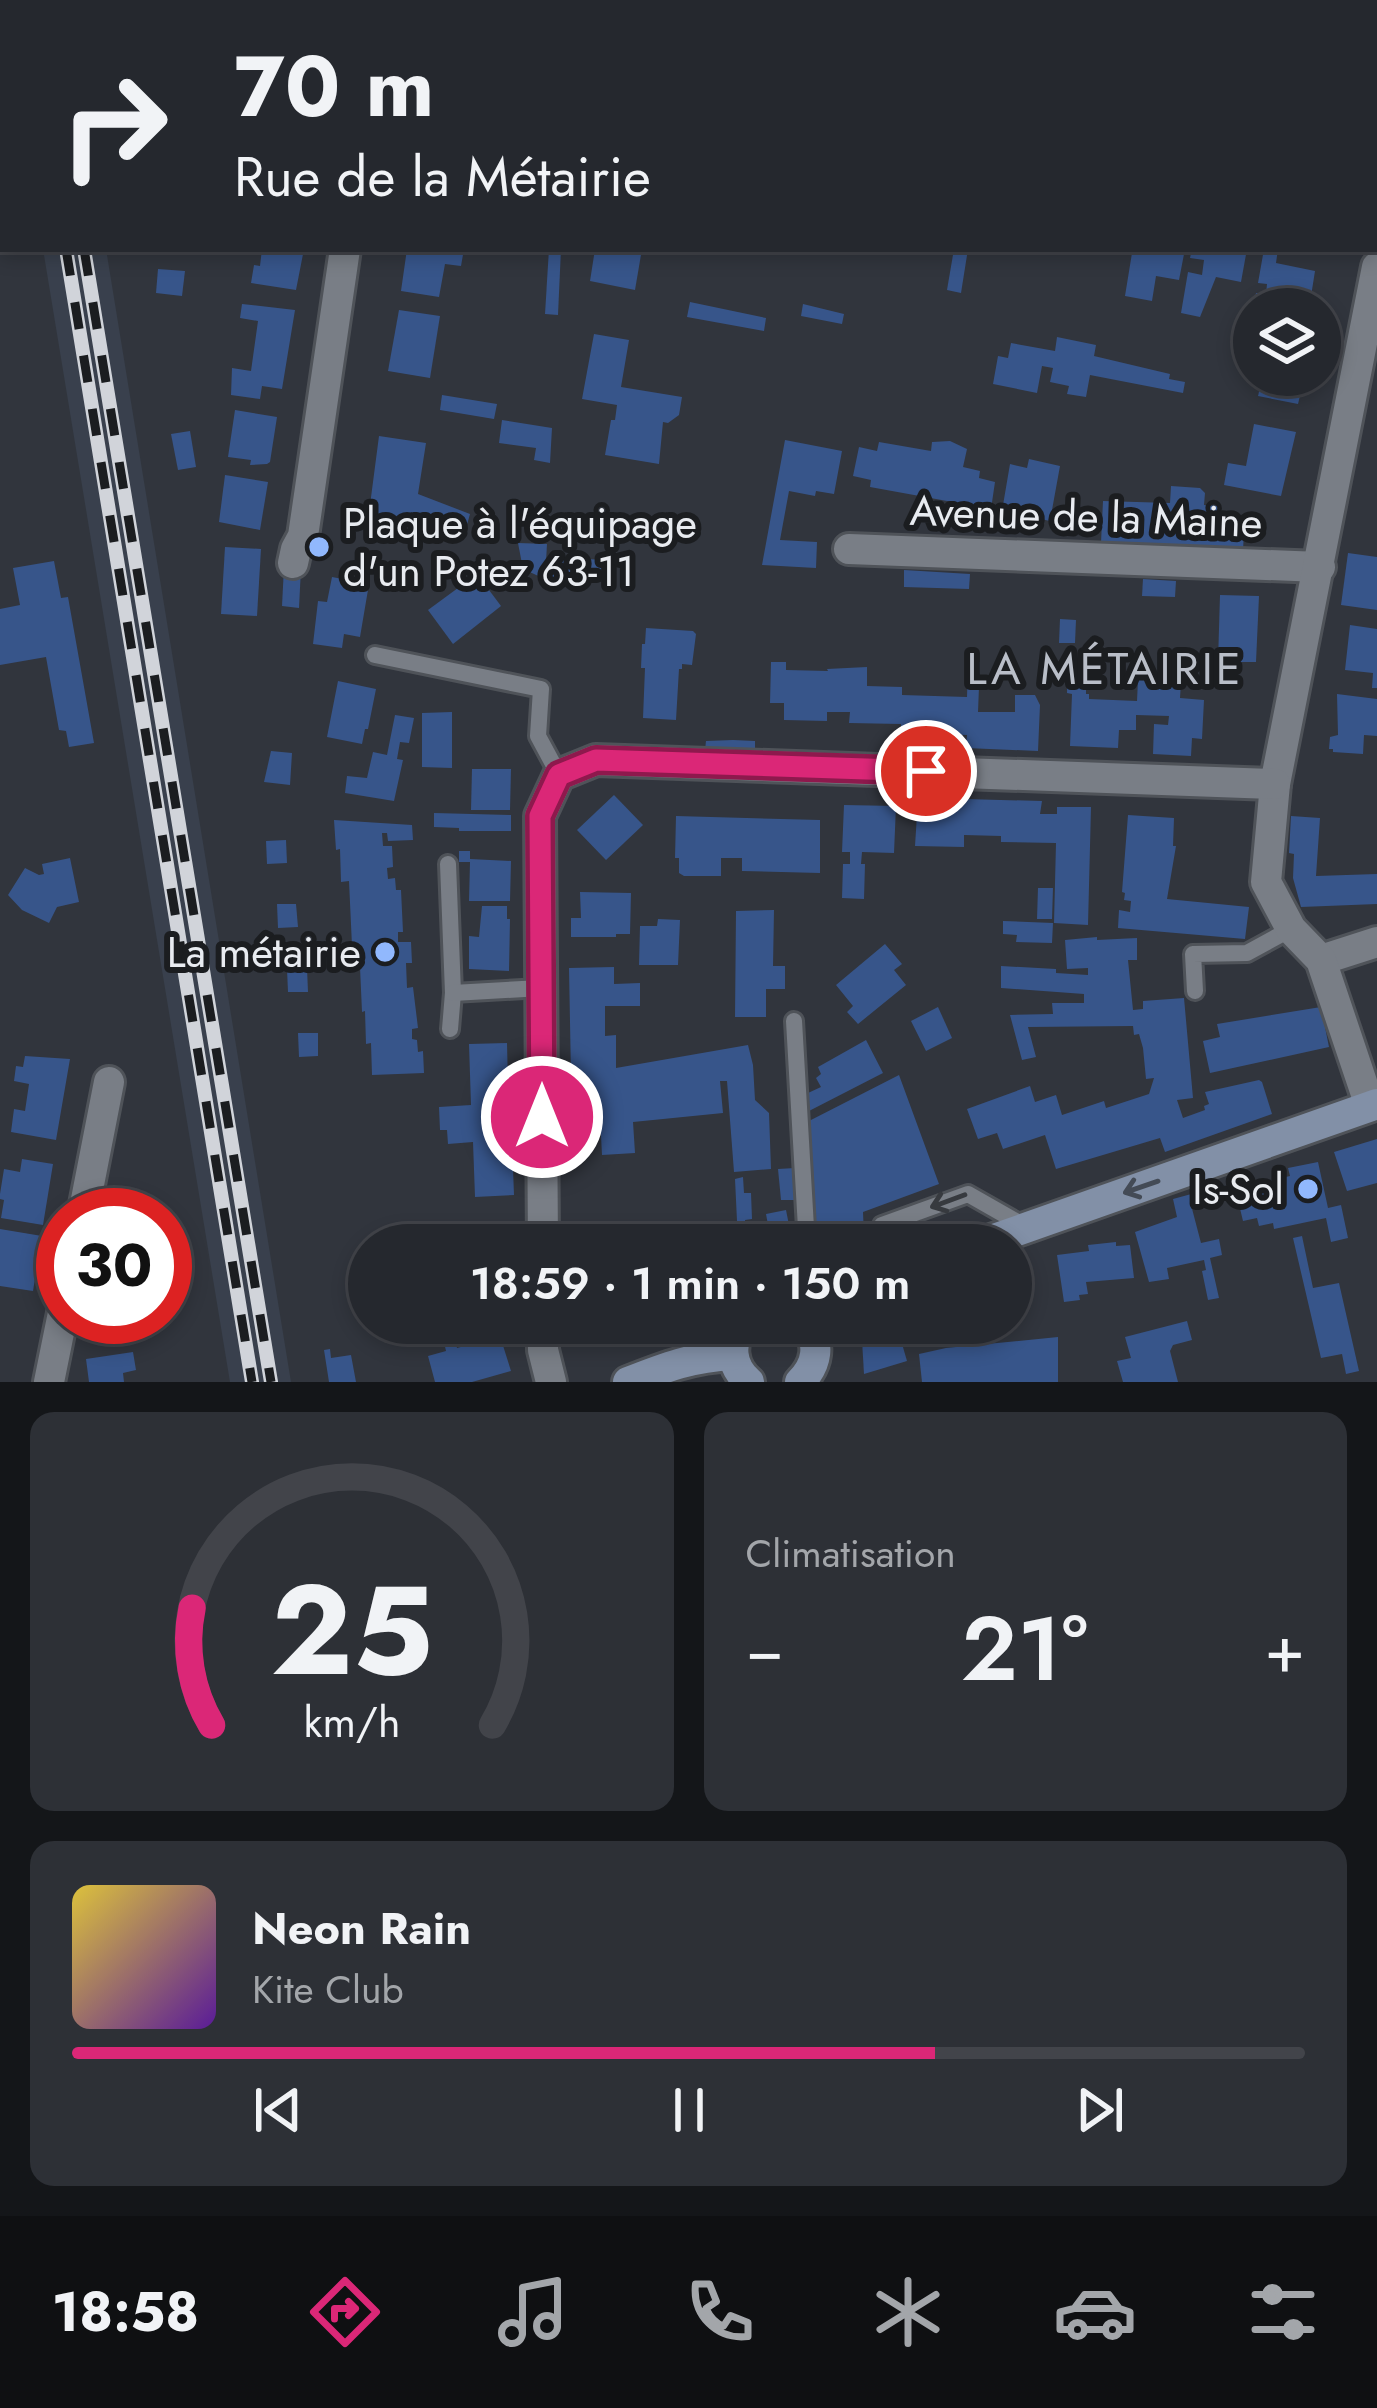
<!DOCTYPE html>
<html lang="fr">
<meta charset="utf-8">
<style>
body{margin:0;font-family:Jost,sans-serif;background:#2d3036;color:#f1f3f6;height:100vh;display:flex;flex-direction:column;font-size:45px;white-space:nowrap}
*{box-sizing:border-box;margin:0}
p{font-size:39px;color:#a3a6aa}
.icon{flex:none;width:66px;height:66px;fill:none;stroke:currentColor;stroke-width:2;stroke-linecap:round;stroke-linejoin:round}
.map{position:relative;height:1382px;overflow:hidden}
.side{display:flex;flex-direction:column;gap:30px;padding:30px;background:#141619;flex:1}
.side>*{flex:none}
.banner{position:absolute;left:0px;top:0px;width:1377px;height:252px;box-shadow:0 6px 18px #0003,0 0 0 3px #42444a;background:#25282e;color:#f1f3f6;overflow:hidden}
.controls{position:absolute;left:1233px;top:288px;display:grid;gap:24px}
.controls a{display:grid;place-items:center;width:108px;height:108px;border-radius:50%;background:#25282e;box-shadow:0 6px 18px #0003,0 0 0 3px #42444a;font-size:60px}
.speed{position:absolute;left:36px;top:1188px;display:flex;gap:24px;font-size:60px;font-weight:700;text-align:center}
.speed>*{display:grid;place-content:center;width:156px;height:156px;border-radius:50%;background:#25282e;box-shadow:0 6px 18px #0003,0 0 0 3px #42444a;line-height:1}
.speed .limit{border:18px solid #d22;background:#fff;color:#111}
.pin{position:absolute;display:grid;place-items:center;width:102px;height:102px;color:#fff;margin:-51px;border:6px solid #fff;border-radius:50%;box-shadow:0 3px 12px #0007}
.me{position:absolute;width:132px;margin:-66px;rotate:0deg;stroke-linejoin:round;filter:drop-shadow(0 0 9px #0008)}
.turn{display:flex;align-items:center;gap:42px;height:252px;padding:0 36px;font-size:54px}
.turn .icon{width:156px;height:156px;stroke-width:2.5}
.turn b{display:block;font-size:84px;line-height:102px}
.big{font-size:90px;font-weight:600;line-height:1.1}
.side .widget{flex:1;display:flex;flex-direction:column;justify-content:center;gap:18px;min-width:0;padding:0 42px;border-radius:24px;background:#2d3036}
.side .dial{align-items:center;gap:0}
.dial svg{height:312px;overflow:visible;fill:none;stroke:#42444a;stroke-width:7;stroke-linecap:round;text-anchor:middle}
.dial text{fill:#f1f3f6;stroke:none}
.song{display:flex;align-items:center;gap:36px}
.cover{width:144px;height:144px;border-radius:18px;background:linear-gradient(135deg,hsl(50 70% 55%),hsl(270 70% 35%))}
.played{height:12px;border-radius:6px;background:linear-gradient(90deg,#db2777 70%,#42444a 70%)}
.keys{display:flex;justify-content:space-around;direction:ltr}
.heat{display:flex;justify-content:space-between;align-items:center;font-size:66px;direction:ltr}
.side .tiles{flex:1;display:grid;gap:30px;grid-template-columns:1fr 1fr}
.widget:last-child{grid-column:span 2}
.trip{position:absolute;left:348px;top:1224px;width:684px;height:120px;border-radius:60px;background:#25282e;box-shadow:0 6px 18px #0003,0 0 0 3px #42444a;font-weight:600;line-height:120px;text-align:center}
.tabs{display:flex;height:192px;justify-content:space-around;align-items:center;background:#0f1012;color:#a3a6aa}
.tabs .icon{width:84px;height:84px}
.tabs .current{color:#db2777}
.tabs b{font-size:54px;color:#f1f3f6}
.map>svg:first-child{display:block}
</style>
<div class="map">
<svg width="1377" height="1382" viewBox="0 0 1377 1382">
<rect width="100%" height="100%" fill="#31353d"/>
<polygon fill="#39404d" points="43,249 106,249 291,1382 230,1382"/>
<g fill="#37558a">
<polygon points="262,249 304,249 296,290 251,283 254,265 260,266"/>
<polygon points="407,249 464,249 461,266 445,264 439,297 401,291"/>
<polygon points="549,249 561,249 558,315 545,314"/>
<polygon points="595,249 642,249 635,290 590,281"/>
<polygon points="954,249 968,249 961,293 947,290"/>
<polygon points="1121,249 1185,249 1179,280 1156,276 1152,301 1125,296 1132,253 1120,251"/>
<polygon points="1192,249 1247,249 1241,282 1216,277 1200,317 1181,313 1188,272 1202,275 1204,260 1190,258"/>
<polygon points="1264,249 1278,249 1276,263 1315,271 1309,309 1263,307 1253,309 1256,293 1266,294 1267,284 1258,283"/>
<polygon points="158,269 185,271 182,296 156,293"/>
<polygon points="690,302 766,318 764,331 687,317"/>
<polygon points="242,304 295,310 282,389 262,386 260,399 231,395 232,368 251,371 258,321 240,318"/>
<polygon points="803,304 844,314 842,324 801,316"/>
<polygon points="399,310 440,316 430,378 388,371"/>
<polygon points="594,334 629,340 621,387 682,397 679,415 668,423 663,422 659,464 605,455 611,420 615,420 617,405 582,399"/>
<polygon points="1057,337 1096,345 1094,356 1170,374 1169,379 1185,382 1183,393 1090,375 1086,397 1067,394 1069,386 1050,382 1053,368 1042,366 1037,393 993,384 998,356 1008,358 1011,343 1055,351"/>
<polygon points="1263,375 1305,375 1298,404 1258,396"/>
<polygon points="442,395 497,404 494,419 440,410"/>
<polygon points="235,410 277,417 270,462 267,464 250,465 251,460 228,457"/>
<polygon points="502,420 552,428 550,463 534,460 536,448 499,443"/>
<polygon points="1254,424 1296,432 1281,496 1224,485 1228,463 1246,466"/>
<polygon points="190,431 196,467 178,470 171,434"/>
<polygon points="379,436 426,443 418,494 470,514 465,532 415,519 412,525 401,522 399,530 367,528"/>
<polygon points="785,440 842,451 834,494 816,491 815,496 789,491 780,540 817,542 816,568 762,565"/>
<polygon points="950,441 967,449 963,467 980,471 979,478 995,482 991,509 870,487 871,480 853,476 859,447 877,451 879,442 931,451 932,442"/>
<polygon points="1029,459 1060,466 1050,521 1026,516 1024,523 1015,522 1017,514 1002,511 1010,464 1027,468"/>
<polygon points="225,475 268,482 260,530 219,522"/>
<polygon points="1171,486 1200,488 1205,493 1204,505 1218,506 1216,529 1244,530 1243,551 1101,543 1103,501 1170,503"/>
<polygon points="518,543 547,544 545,579 523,569"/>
<polygon points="225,547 261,549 257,616 221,614"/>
<polygon points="1348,553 1377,557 1377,610 1341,605"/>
<polygon points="552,558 612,560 611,581 551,579"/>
<polygon points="54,561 61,598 68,597 94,743 69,747 66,731 59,730 46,657 0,665 0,609 20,605 13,568"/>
<polygon points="284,567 301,568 299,608 282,606"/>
<polygon points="904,570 970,574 969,589 904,587"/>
<polygon points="477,574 501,606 453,644 428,610"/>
<polygon points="332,577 369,584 360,637 344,634 342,648 313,644 318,601 327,602"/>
<polygon points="1143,579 1176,581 1175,597 1142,596"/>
<polygon points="1220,595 1259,596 1256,662 1218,662"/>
<polygon points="1060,619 1076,620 1075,643 1059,643"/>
<polygon points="1350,625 1377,629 1377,688 1372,688 1373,673 1345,670"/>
<polygon points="646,628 693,631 696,634 692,665 682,664 682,669 679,669 676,720 643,718 645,668 641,668 642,644 645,644"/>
<polygon points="1088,656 1098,668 1086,679 1086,694 1089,694 1089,699 1137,701 1138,680 1181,682 1180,698 1204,700 1202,739 1192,738 1191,756 1153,754 1154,724 1168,725 1169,716 1136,715 1136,730 1119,730 1118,748 1070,746 1072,694 1067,693 1068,663"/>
<polygon points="771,662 786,662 786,670 828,671 827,669 867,667 867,686 902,687 902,695 967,697 968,662 980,662 978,712 1015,712 1015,695 1035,695 1040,705 1038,751 966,748 967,735 901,733 901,724 849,723 850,712 827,712 827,721 784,720 784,703 770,703"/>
<polygon points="338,681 376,689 368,729 365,729 362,744 327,737"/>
<polygon points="1337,694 1377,699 1377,736 1364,735 1363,754 1333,752 1333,749 1329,749 1330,737 1338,735"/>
<polygon points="452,712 452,768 422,767 422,713"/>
<polygon points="395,715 414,718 409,743 400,742 397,759 403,760 394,801 345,793 347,776 367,778 373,752 387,755"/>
<polygon points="733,740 755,741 755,752 705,750 706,741"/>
<polygon points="271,751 292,753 290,785 264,782"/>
<polygon points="472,769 511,769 510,810 471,810"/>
<polygon points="614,795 643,825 606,860 577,830"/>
<polygon points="918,799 965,804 965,799 1042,801 1040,814 1057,814 1057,807 1091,807 1088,925 1054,923 1056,843 1001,842 1001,836 964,835 964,847 915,846"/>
<polygon points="844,805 896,806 894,853 862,852 861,864 865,864 864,899 842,898 843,864 850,864 850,852 842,852"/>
<polygon points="434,813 511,815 511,831 459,831 459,828 434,827"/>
<polygon points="1128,815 1174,818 1173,846 1176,846 1167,899 1249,907 1245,939 1118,928 1119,910 1130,912 1131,901 1124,900 1125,893 1122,892"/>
<polygon points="676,816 820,820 820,873 742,871 742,858 721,858 721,876 684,876 679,873 679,858 675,858"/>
<polygon points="1291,816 1320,818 1316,876 1377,874 1377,904 1301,907 1293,878 1294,854 1289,853"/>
<polygon points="334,820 412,825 413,840 388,841 387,833 382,833 383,846 392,846 393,867 387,868 388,879 395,878 396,890 401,890 403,932 398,932 398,942 411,942 412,963 406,963 407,988 413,987 418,1028 412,1029 412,1039 417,1040 418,1052 423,1051 424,1073 372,1075 371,1043 366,1044 365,1011 362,1012 359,945 352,946 349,881 341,882 340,849 336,850"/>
<polygon points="286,840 287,863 267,864 266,841"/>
<polygon points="459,851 470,851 470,859 511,861 510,901 469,901 470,862 459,862"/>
<polygon points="70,858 79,902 57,907 49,923 22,910 8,895 25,868 39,875 44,874 42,864"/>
<polygon points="1038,888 1053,888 1052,919 1037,919"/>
<polygon points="580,892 631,893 630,934 616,934 616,937 571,937 571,918 581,918"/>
<polygon points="277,904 296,904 298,927 278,928"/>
<polygon points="482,906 507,906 507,919 510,919 509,971 469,969 469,936 479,937"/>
<polygon points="774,910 773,966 785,966 785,989 766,989 766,1017 735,1017 736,911"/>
<polygon points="658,919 680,920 678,965 639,965 640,926 657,926"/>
<polygon points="1003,921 1053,923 1052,943 1016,942 1017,935 1003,934"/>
<polygon points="1097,937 1097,940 1137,938 1137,960 1128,960 1133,1010 1143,1009 1143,1001 1184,998 1193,1098 1177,1100 1183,1118 1205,1110 1204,1106 1209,1104 1205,1092 1259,1080 1262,1082 1272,1114 1165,1152 1160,1138 1056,1169 1045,1135 1003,1149 997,1133 978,1139 967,1109 1030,1086 1035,1102 1056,1095 1062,1115 1104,1101 1106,1108 1149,1094 1154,1078 1146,1079 1143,1048 1139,1034 1134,1035 1133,1026 1028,1027 1036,1057 1022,1060 1010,1015 1053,1014 1052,1003 1084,1003 1084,994 1001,988 1001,966 1056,969 1056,973 1088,975 1088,968 1067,969 1065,940"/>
<polygon points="885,944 902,964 894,970 906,985 858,1024 847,1012 853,1006 836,985"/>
<polygon points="614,967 614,984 640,983 640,1006 605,1006 605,1036 616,1035 616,1068 748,1045 753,1065 755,1100 769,1113 771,1169 734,1172 727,1081 720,1081 723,1113 633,1122 635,1153 602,1155 599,1097 583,1099 582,1093 559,1097 557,1078 571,1076 569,968"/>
<polygon points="307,968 308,992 288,992 287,969"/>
<polygon points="938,1007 952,1038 926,1051 911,1021"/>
<polygon points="1321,1007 1329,1047 1210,1073 1203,1041 1220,1037 1217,1024"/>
<polygon points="298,1033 318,1033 318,1056 299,1057"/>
<polygon points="866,1040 883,1073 809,1111 808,1093 821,1087 816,1078 821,1074 818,1067"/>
<polygon points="507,1043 508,1084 519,1084 519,1098 487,1099 489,1141 512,1141 514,1195 475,1197 473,1142 448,1144 447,1130 440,1130 439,1107 471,1105 469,1044"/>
<polygon points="25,1056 70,1059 56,1140 11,1132 14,1109 25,1111 29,1084 14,1081 16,1066 23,1067"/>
<polygon points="899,1075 939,1184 863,1212 864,1236 815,1239 809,1121"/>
<polygon points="1377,1139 1377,1183 1347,1191 1334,1152"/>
<polygon points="22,1159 53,1164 43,1225 1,1218 4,1200 0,1199 0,1194 4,1169 20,1172"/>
<polygon points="1318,1162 1328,1208 1341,1205 1348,1238 1331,1242 1326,1218 1274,1229 1273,1223 1259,1226 1257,1218 1243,1221 1236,1192 1251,1188 1250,1185 1290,1176 1288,1168"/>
<polygon points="795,1168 798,1200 781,1200 778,1169"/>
<polygon points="743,1177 744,1193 751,1193 752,1219 745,1220 746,1230 768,1225 766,1214 786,1210 793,1245 743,1245 737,1221 735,1179"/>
<polygon points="1195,1193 1197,1200 1190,1201 1201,1243 1219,1239 1222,1255 1210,1258 1219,1298 1208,1300 1202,1271 1206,1270 1204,1260 1167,1268 1169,1279 1149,1282 1135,1232 1177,1217 1173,1199"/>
<polygon points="0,1229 42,1236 33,1291 0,1286"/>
<polygon points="738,1231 739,1245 687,1245 686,1234"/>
<polygon points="1302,1236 1313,1288 1339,1283 1359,1371 1346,1374 1342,1354 1321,1358 1293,1238"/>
<polygon points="1116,1242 1116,1246 1130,1245 1134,1278 1086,1282 1088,1294 1079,1295 1080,1300 1064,1302 1057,1255 1089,1251 1088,1245"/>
<polygon points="1187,1321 1192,1340 1173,1345 1170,1351 1178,1382 1123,1382 1117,1361 1131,1358 1125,1337"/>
<polygon points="502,1323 505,1335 500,1336 511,1371 472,1382 435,1382 428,1356 446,1351 444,1342 455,1339 457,1348 476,1343 472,1331"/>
<polygon points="569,1323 628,1323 629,1337 573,1345"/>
<polygon points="861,1323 896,1323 907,1361 864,1374"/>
<polygon points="1058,1337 1058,1382 922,1382 919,1354 946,1348"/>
<polygon points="330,1349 331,1358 351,1355 356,1382 329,1382 324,1350"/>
<polygon points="133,1352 136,1370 123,1373 124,1382 89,1382 86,1359"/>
</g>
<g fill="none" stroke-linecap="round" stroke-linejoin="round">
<g stroke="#4f5359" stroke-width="22">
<g id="lane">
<polyline points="375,655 541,689 538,736 559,775"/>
<polyline points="448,864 453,993 450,1029"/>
<polyline points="1195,991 1193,954 1247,953 1291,929"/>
<polyline points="453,993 541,988"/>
<polyline points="794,1021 807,1245"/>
<polyline points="881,1245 882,1225 968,1194 1026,1227"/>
</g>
</g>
<g stroke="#4f5359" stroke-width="36">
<g id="street">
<polyline points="171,0 181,3"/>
<polyline points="724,0 726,3"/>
<polyline points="1306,0 1307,3"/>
<polyline points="1374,228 1377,229"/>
<polyline points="849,549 1320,567"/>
<polyline points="293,563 296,549 303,536 345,249"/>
<polyline points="1321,960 1377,942"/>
<polyline points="1370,1106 1321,960 1291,929 1266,882 1275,784 1377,267"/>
<polyline points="83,1215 109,1082"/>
<polyline points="543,1245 540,816 559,775 596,760 1275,784"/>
<polyline points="543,1323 543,1350 551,1382"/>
<polyline points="49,1382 63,1313"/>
</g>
</g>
<g stroke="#4f5359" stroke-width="36">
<g id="secondary">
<polyline points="977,1245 1377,1104"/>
<path d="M742,1323C729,1343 730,1366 749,1382"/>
<path d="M628,1382C666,1367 692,1357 733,1355"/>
<path d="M800,1382C818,1364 820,1344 807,1323"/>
</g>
</g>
<use href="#lane" stroke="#797e86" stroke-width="16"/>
<use href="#street" stroke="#797e86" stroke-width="30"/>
<use href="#secondary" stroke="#8290a7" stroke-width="30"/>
<g stroke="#d1d4da" stroke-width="14">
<g id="rail">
<polyline points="25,0 25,3"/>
<polyline points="44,0 44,3"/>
<polyline points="66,249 252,1382"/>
<polyline points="84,249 271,1382"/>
</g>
</g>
<use href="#rail" stroke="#1b1d20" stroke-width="9" stroke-dasharray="27" stroke-linecap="butt"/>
</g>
<defs><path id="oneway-shaft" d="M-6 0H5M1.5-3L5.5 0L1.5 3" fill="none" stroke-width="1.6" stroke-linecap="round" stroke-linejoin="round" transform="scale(3)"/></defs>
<use stroke="#444b56" href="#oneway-shaft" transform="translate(1141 1187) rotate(161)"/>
<use stroke="#373a3f" href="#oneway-shaft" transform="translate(948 1201) rotate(160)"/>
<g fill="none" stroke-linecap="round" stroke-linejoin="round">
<g stroke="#8e194d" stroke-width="30">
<polyline id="route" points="542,1117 540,816 559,775 596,760 926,771"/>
</g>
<use href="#route" stroke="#db2777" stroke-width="21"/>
</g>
<g fill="#91b8fd" stroke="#1b1d20" stroke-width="4.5">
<circle cx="319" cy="547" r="12"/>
<circle cx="385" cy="952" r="12"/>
<circle cx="1308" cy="1189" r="12"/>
</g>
<g text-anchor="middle" stroke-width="12" stroke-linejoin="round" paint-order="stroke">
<g font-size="42" fill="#e8ebf0" stroke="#1b1d20">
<text transform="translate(1086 516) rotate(2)" y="15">Avenue de la Maine</text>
</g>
<g font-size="42" fill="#e8ebf0" stroke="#1b1d20" text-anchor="end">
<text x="343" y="538" text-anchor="start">Plaque à l'équipage<tspan x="343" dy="48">d'un Potez 63-11</tspan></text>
<text x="361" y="967">La métairie</text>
<text x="1284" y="1204">Is-Sol</text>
</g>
<g font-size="45" letter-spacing="3" fill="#b9bec8" stroke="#1b1d20">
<text x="1105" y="684">LA MÉTAIRIE</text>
</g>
</g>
</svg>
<div class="controls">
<a><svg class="icon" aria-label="layers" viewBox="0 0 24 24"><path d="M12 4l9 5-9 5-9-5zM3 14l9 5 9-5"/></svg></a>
</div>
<div class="speed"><div class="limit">30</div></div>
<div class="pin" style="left:926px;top:771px;background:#d93025"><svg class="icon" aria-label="arrive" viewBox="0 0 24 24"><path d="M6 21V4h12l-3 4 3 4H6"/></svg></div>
<svg class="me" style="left:542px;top:1117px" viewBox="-20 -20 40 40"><circle r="17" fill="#db2777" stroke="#fff" stroke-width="3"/><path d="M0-11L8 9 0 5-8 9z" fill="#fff"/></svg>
<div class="trip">18:59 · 1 min · 150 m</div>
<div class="banner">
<div class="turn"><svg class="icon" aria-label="right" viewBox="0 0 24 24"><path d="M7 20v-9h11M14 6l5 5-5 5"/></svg><div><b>70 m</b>Rue de la Métairie</div></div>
</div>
</div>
<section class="side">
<div class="tiles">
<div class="widget dial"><svg viewBox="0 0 100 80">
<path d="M14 69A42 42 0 1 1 86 69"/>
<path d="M14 69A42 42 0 0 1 9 39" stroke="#db2777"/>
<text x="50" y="56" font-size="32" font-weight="700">25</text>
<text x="50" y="72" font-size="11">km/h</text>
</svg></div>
<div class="widget"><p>Climatisation</p>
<div class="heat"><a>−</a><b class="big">21°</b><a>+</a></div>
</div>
<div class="widget">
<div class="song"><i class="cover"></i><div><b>Neon Rain</b><p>Kite Club</p></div></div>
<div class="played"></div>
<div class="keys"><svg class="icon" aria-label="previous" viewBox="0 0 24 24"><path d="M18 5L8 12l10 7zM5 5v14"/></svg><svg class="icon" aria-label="pause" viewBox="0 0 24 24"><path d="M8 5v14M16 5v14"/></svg><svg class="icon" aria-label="next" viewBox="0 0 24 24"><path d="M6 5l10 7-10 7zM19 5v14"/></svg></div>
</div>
</div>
</section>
<nav class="tabs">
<b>18:58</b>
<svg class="icon current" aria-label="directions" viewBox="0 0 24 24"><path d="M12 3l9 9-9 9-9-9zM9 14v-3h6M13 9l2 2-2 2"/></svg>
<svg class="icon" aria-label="music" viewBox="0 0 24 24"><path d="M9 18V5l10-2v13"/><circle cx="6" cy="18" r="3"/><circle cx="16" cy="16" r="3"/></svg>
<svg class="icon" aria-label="phone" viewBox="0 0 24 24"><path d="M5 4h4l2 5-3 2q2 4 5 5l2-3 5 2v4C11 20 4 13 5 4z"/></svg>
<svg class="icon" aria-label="climate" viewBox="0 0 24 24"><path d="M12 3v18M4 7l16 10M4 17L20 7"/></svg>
<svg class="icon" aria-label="car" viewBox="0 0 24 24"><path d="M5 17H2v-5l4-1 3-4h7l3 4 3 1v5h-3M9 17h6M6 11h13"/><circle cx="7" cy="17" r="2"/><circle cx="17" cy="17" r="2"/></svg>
<svg class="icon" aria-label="filters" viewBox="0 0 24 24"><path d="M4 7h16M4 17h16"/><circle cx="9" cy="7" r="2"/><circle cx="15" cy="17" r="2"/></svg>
</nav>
